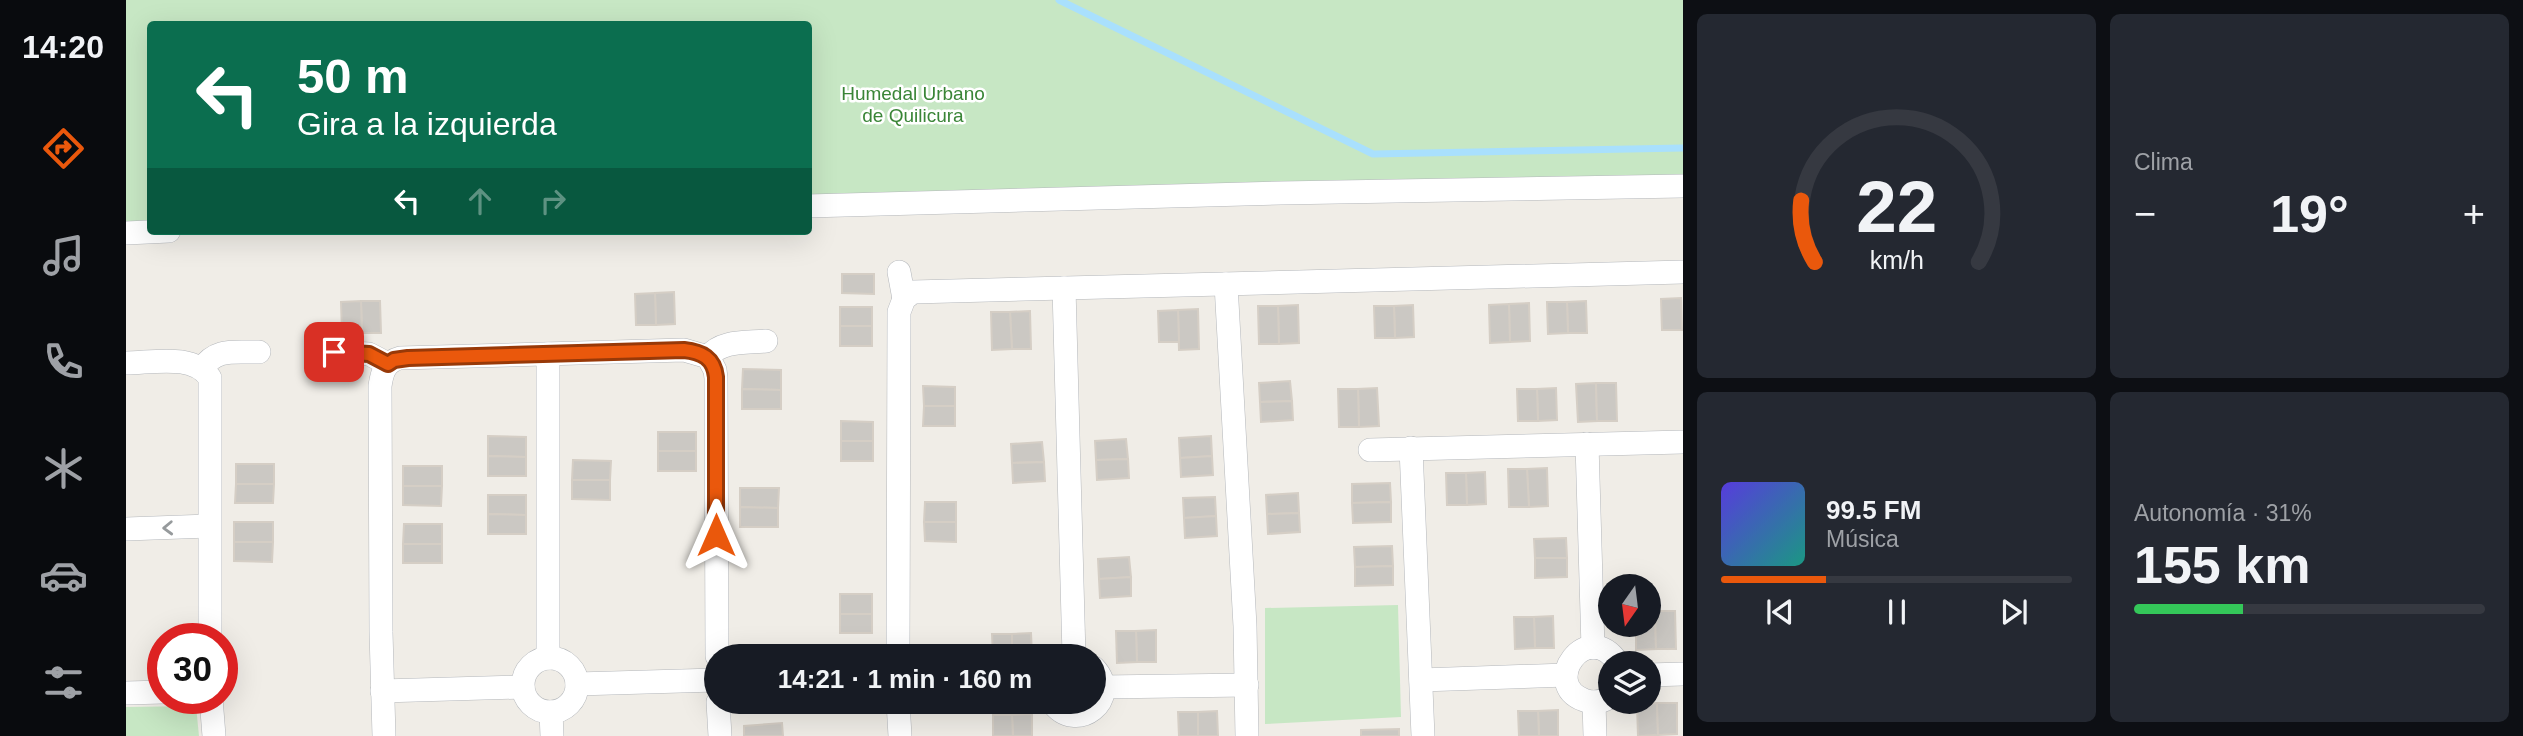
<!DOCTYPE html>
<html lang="es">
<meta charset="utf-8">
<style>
body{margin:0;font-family:Helvetica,sans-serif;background:#242831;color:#f1f3f6;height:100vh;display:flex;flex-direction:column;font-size:26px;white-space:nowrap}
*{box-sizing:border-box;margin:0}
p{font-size:23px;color:#9ea1a6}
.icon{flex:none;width:38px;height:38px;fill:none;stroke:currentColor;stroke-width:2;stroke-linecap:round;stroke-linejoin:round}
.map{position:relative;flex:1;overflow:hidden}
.drawer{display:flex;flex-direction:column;gap:14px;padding:14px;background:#0d0f14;width:840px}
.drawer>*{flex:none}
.hud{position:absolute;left:21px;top:21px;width:665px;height:214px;border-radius:7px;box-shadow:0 7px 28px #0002;background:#0b6e4f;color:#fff;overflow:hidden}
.needle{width:46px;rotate:194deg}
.fabs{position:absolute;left:1472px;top:574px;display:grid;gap:14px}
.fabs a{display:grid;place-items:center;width:63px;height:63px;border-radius:50%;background:#171b24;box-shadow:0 7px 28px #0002;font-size:35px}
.speed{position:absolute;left:21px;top:623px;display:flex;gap:14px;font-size:35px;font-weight:700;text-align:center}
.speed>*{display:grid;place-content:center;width:91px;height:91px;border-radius:50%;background:#171b24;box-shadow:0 7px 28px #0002;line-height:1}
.speed .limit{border:10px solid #d22;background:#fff;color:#111}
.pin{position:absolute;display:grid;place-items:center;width:60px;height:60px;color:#fff;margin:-30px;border-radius:14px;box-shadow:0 4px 10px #0006}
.me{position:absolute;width:77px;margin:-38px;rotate:0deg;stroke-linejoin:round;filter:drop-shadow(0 0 5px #0008)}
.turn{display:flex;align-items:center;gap:24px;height:147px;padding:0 35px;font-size:32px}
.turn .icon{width:91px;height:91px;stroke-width:2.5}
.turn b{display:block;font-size:49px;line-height:60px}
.lanes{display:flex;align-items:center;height:66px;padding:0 35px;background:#0003;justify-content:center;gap:35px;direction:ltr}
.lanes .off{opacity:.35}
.big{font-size:52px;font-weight:700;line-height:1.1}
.drawer .card{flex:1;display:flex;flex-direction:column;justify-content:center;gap:10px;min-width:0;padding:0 24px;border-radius:10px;background:#242831}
.drawer .dial{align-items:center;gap:0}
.dial svg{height:182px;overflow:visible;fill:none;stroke:#363941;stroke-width:7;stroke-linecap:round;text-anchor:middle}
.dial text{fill:#f1f3f6;stroke:none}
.song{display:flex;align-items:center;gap:21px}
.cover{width:84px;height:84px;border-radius:10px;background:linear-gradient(135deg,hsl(250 70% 55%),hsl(170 70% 35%))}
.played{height:7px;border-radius:4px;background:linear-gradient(90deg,#ea580c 30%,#363941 30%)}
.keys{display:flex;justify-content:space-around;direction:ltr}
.heat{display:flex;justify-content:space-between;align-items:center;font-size:38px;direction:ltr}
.charge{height:10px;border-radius:5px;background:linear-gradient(90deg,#34c759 31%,#363941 0)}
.drawer .tiles{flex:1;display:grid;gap:14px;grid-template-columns:repeat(2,1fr)}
.trip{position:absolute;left:578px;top:644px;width:402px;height:70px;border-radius:35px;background:#171b24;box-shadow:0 7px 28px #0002;font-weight:700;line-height:70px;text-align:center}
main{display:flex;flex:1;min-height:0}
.tabs{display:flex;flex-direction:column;width:126px;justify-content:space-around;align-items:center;background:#090b0e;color:#9ea1a6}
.tabs .icon{width:49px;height:49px}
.tabs .current{color:#ea580c}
.tabs b{font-size:32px;color:#f1f3f6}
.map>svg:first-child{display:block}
</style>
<main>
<nav class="tabs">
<b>14:20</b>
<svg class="icon current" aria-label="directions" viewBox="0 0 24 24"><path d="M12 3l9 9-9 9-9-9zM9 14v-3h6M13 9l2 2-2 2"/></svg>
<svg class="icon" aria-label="music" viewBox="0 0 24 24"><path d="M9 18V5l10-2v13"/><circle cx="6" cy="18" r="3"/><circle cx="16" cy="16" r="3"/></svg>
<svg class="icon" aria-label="phone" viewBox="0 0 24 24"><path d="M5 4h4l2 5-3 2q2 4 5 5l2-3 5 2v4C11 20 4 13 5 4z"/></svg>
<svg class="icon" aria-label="climate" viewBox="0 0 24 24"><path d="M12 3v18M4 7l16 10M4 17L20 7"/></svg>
<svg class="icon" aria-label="car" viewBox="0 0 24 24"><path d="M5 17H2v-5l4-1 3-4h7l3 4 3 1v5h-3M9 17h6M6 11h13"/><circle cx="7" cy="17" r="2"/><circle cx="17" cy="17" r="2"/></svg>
<svg class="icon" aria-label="filters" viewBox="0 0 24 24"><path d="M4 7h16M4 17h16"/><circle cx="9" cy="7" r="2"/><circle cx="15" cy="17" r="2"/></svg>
</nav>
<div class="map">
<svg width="1557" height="736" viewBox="0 0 1557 736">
<rect width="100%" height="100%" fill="#f0ede7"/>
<g fill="#c7e7c4">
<polygon points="0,0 1557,0 1557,189 683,211 682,24 24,24 24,228 0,228"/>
<polygon points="1272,605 1275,717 1139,724 1139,608"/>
<polygon points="70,706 73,736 0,736 0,707"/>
</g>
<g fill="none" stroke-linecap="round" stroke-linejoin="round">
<polyline stroke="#a9e0fd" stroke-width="7" points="933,0 1247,154 1557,148"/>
</g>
<g fill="#cbc8c3" stroke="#d5cec5" stroke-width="2">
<polygon points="716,274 748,274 748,294 716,293"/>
<polygon points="548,292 549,324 530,325 529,293"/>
<polygon points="529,293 530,325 510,325 509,294"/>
<polygon points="1555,298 1556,330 1536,330 1535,299"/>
<polygon points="235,301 254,301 255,333 236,333"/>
<polygon points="235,301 236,333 216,334 215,302"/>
<polygon points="1460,301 1461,333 1442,333 1441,302"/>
<polygon points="1421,302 1441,302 1442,333 1422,334"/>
<polygon points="1403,303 1404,341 1384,342 1383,304"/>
<polygon points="1383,304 1384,342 1364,343 1363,305"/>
<polygon points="1172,305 1173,343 1153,344 1152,306"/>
<polygon points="1287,305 1288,337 1269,338 1268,306"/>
<polygon points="1132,306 1152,306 1153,344 1133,344"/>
<polygon points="1248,306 1268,306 1269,338 1249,338"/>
<rect x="714" y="307" width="32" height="19"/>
<polygon points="1072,309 1073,349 1053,350 1052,310"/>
<polygon points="1052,310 1053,342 1033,342 1032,311"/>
<polygon points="904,311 905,349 886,349 884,312"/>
<polygon points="865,312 884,312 886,349 866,350"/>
<rect x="714" y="326" width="32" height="20"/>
<polygon points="617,369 655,370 655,390 616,389"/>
<polygon points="1164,381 1166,401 1134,402 1133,383"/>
<polygon points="1470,383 1471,421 1452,422 1450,384"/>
<polygon points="1470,383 1490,383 1491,421 1471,421"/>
<polygon points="797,386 829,387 829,406 798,406"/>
<polygon points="1251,388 1253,426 1233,427 1232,389"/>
<polygon points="1430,388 1431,420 1412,421 1411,389"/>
<polygon points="616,389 655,390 655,409 616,409"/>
<polygon points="1212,389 1232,389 1233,427 1213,427"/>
<polygon points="1391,389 1411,389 1412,421 1392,421"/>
<polygon points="1166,401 1167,420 1135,422 1134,402"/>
<polygon points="798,406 829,406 829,426 797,426"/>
<polygon points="715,421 747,422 747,441 715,441"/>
<rect x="532" y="432" width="38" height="19"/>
<polygon points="362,436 400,437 400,457 362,456"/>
<polygon points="1085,436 1086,456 1054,458 1053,438"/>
<polygon points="1000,439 1002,459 970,460 969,441"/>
<rect x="715" y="441" width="32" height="20"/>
<polygon points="916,442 918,462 886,463 885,444"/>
<rect x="532" y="451" width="38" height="20"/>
<polygon points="362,456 400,457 400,476 362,476"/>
<polygon points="1086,456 1087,475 1055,477 1054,458"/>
<polygon points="1002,459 1003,478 971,480 970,460"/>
<polygon points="447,460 485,461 484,480 446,480"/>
<polygon points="918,462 919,481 887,483 886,463"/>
<rect x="110" y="464" width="38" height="20"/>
<rect x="277" y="466" width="39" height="20"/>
<polygon points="1421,468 1422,506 1403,507 1401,469"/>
<polygon points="1382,469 1401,469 1403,507 1383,507"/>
<polygon points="1359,472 1360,504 1341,505 1340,473"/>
<polygon points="1320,473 1340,473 1341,505 1321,505"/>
<polygon points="446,480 484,480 484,500 446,499"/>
<polygon points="1264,483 1265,502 1226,503 1226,484"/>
<polygon points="110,484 148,484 147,503 109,503"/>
<polygon points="277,486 316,486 315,506 277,505"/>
<polygon points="614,488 653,488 652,508 614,507"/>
<polygon points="1172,493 1173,513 1141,514 1140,495"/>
<polygon points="362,495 400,495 400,515 362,514"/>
<polygon points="1089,497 1090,516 1058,518 1057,498"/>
<polygon points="799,502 830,502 830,522 798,522"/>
<polygon points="1265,502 1265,522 1227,523 1226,503"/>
<polygon points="614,507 652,508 652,527 614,527"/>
<polygon points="1173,513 1174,532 1142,534 1141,514"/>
<polygon points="362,514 400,515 400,534 362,534"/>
<polygon points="1090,516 1091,536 1059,538 1058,518"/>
<rect x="108" y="522" width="39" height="20"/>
<polygon points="798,522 830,522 830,542 799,541"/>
<polygon points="278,524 316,524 316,544 277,544"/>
<polygon points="1440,538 1441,558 1409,558 1408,539"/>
<polygon points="108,542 147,542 146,562 108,561"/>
<rect x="277" y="544" width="39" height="19"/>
<polygon points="1266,546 1267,566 1229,567 1228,547"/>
<polygon points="1003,557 1005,577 973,579 972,559"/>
<polygon points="1409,558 1441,558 1441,577 1409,578"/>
<polygon points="1267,566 1267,585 1229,586 1229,567"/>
<polygon points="1005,577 1005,596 974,598 973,579"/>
<rect x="714" y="594" width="32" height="20"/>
<polygon points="1522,611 1529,611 1530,649 1510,650 1510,625 1522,625"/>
<polygon points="1529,611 1549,611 1550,649 1530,649"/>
<rect x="714" y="614" width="32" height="19"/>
<polygon points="1427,616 1428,648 1409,648 1408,617"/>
<polygon points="1388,617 1408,617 1409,648 1389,649"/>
<polygon points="1030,630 1030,662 1011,662 1010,631"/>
<polygon points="990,631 1010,631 1011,662 991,663"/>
<polygon points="905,633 906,656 886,656 886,634"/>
<polygon points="866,634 886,634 886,656 867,656"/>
<polygon points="1531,703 1532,735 1512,736 1511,704"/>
<polygon points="1531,703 1551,703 1551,734 1532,735"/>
<polygon points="1432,710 1432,736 1413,736 1412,711"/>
<polygon points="1091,711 1092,736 1072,736 1072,712"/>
<polygon points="1392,711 1412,711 1413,736 1393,736"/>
<polygon points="1052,712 1072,712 1072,736 1053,736"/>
<polygon points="906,714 906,736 887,736 886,715"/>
<polygon points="867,715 886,715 887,736 867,736"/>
<polygon points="656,723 657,736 618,736 618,726"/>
<polygon points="1273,729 1273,736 1235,736 1235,730"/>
</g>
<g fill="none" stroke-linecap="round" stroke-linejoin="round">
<g stroke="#b4b7bb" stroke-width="24">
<g id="street">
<polyline points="682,206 1155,193 1557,186"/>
<polyline points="0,233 43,231"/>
<polyline points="773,272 778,299"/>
<polyline points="1100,284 1119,626 1121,736"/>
<polyline points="938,288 948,656"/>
<polyline points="208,352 243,354 262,364"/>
<polyline points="422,354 422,658"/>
<path d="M582,357C595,340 620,343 640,341"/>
<path d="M0,363C26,363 67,353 84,378V639"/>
<path d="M76,369C90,347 110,353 133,352"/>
<polyline points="1461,444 1467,648"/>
<polyline points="1285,448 1297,736"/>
<polyline points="1244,450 1557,442"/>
<polyline points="0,529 83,526"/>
<polyline points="772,656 773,312 778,299 787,292 1557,272"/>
<circle cx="424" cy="685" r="27"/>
<polyline points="1522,675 1557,674"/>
<polyline points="1295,680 1440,675"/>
<polyline points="451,684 590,680"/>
<polyline points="977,687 1121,685"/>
<polyline points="256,691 397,687"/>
<polyline points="0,693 37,692"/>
<path d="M1484,697C1476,702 1467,704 1458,700C1414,684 1461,617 1492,663"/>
<polyline points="85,698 88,736"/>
<polyline points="592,702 594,736"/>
<polyline points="772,702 774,736"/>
<path d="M926,702C950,736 997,699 968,668"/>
<polyline points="1468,702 1469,736"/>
<polyline points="425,712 426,736"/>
<path d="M258,736L255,632L254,386C256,372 259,362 274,358L558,350L582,357L589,370L590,378L591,656"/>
</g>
</g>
<use href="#street" stroke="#fff" stroke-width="23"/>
</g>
<defs><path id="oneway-chevron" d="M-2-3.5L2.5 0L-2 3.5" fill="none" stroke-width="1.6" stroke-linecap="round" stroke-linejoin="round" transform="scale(1.75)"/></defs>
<use stroke="#969a9c" href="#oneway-chevron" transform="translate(42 528) rotate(178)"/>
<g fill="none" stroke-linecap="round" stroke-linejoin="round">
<g stroke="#983908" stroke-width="18">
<path id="route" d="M208,352L243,354L262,364L268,360L282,358L558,350C576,352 588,358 590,377V535"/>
</g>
<use href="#route" stroke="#ea580c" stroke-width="12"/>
</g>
<g text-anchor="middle" stroke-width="5" stroke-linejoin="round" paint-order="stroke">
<g font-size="19" fill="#3a8537" stroke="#fff">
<text x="787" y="100">Humedal Urbano<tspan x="787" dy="22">de Quilicura</tspan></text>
</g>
</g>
</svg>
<div class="fabs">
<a><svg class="needle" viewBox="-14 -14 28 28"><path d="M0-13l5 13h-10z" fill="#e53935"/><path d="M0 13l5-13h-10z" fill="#9ea1a6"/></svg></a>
<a><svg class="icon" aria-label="layers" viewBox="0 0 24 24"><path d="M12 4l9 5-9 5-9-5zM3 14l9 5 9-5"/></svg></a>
</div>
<div class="speed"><div class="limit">30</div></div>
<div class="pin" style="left:208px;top:352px;background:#d93025"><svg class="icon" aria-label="arrive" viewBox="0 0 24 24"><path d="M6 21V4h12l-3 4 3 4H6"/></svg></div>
<svg class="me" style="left:590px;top:535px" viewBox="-20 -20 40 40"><path d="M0-17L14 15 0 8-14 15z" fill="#ea580c" stroke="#fff" stroke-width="4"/></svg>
<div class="trip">14:21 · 1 min · 160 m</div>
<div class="hud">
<div class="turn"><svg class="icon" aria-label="left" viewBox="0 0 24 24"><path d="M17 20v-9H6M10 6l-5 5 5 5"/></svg><div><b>50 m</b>Gira a la izquierda</div></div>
<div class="lanes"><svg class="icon" aria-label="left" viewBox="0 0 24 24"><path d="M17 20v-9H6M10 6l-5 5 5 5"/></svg><svg class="icon off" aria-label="ahead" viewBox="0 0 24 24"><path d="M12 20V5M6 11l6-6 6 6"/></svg><svg class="icon off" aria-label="right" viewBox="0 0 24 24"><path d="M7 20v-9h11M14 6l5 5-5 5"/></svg></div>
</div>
</div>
<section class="drawer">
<div class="tiles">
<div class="card dial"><svg viewBox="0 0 100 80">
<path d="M14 69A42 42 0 1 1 86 69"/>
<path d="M14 69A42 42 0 0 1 8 42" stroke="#ea580c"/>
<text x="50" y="56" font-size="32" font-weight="700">22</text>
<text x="50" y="72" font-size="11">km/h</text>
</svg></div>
<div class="card"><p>Clima</p>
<div class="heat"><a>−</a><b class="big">19°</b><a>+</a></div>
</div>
<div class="card">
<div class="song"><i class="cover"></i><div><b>99.5 FM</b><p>Música</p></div></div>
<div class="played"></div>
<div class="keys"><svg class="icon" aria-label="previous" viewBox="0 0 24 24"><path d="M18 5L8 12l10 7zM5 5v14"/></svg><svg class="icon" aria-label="pause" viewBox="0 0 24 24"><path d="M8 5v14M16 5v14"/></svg><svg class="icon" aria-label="next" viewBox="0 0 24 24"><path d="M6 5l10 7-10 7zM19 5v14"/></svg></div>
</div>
<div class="card"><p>Autonomía · 31%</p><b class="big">155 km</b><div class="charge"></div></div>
</div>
</section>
</main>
